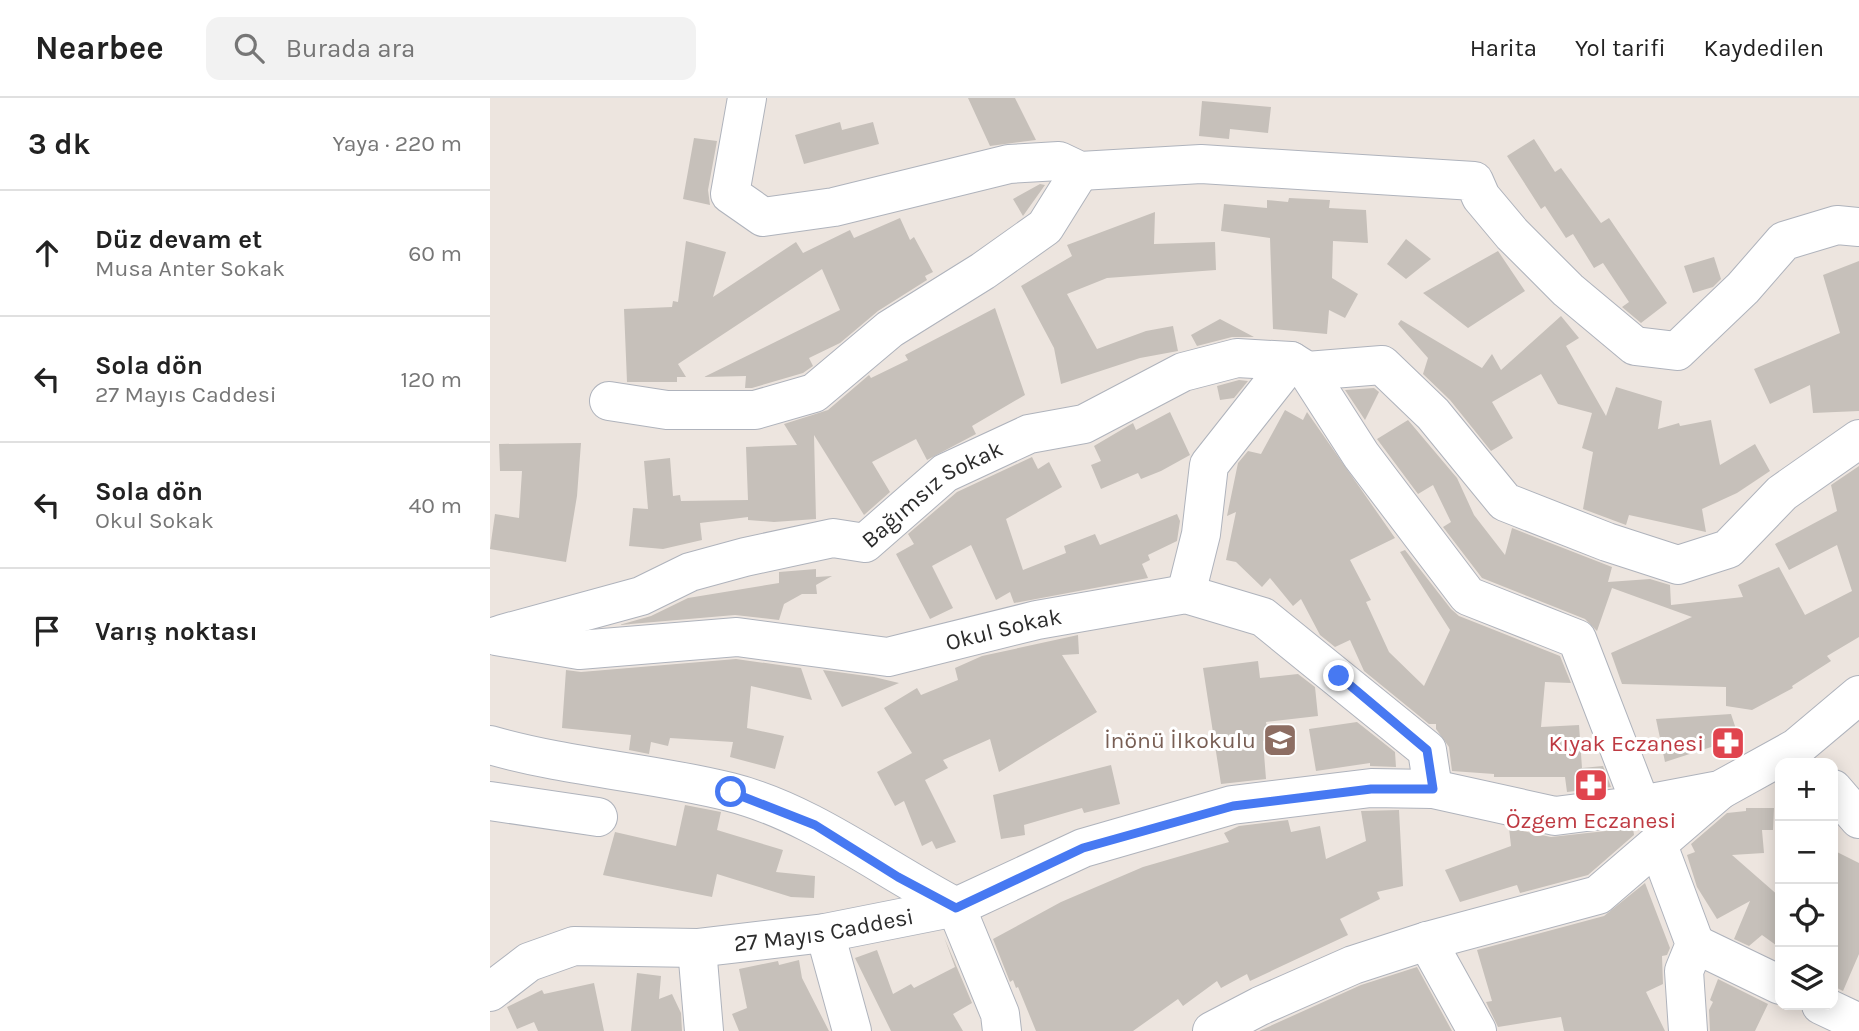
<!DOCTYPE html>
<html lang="tr">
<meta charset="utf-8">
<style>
body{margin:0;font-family:Karla,sans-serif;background:#f2f2f2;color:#222}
.controls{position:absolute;right:21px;bottom:21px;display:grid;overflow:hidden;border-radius:14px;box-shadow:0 4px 18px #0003}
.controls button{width:63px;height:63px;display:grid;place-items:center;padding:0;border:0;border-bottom:2px solid #e0e0e0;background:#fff;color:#222;font:35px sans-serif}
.stop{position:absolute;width:21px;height:21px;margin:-16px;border:5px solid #4779f2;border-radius:50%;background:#fff}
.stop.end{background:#4779f2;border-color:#fff;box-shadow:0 2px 7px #0008}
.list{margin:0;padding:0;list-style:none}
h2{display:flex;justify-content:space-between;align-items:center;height:91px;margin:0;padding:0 28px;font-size:30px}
h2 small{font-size:23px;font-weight:400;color:#767676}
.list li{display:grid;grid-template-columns:46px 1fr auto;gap:21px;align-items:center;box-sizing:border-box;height:126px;padding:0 28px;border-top:2px solid #e0e0e0}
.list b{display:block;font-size:26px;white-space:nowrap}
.list p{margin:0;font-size:23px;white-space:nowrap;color:#767676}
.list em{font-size:23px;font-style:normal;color:#767676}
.icon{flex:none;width:38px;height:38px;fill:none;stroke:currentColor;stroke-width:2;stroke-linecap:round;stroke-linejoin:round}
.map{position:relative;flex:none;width:1369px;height:933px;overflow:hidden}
header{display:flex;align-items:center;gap:42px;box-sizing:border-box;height:98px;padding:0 35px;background:#fff;border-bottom:2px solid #e0e0e0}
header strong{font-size:33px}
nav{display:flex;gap:38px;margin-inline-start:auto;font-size:24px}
.search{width:490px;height:63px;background:#f2f2f2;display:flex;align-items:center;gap:18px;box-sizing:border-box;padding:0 24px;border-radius:14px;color:#767676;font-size:26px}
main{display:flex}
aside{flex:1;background:#fff}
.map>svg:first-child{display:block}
.building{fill:#c6c0ba}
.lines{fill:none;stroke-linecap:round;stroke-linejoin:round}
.minor-casing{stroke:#afb3bc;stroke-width:40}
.minor{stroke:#fff;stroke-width:38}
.route{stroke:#4779f2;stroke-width:9}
.labels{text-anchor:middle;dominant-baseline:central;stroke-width:6;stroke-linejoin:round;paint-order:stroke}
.street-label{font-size:23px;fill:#2c2c2c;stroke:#fff}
.education-label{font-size:23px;fill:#785e54;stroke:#fff;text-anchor:end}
.health-label{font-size:23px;fill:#be3a42;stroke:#fff;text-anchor:end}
</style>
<header>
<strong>Nearbee</strong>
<div class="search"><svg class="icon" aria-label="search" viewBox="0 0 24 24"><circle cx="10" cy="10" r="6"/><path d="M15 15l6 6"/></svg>Burada ara</div>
<nav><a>Harita</a><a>Yol tarifi</a><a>Kaydedilen</a></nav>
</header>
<main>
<aside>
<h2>3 dk<small>Yaya · 220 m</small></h2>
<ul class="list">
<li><svg class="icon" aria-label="ahead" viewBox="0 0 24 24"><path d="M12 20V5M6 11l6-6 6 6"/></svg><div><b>Düz devam et</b><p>Musa Anter Sokak</p></div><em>60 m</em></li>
<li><svg class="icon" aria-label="left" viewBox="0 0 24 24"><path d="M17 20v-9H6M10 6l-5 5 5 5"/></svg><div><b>Sola dön</b><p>27 Mayıs Caddesi</p></div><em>120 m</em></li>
<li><svg class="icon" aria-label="left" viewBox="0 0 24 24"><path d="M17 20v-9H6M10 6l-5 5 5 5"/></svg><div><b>Sola dön</b><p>Okul Sokak</p></div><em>40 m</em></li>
<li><svg class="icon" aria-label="arrive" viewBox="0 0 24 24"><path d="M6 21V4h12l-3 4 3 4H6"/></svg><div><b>Varış noktası</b></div></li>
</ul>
</aside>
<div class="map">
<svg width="1369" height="933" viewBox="0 0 1369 933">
<rect width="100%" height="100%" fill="#ede5df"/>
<path class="building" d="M478,0H525L546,42L500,48Z
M712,3L781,9L778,35L740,31L739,41L709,38Z
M350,24L352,32L383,24L389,46L314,66L305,37Z
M204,40L227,43L218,92L220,107L193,101Z
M1044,41L1065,74L1071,70L1111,125L1119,120L1177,205L1151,225L1132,209L1139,204L1113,165L1104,170L1083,136L1076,140L1055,108L1051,111L1017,58Z
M550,86L555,87L533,118L523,101Z
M799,100L840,102L839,110L876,112L878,145L843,143L842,180L868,196L855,220L839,212L837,236L783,231L780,140L731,133L734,106L777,110V102L798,104Z
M665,114L664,146L725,144L726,172L617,180L577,196L607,251L656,233L683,228L688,253L650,260L571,286L564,250L531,188L582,158L577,147Z
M410,120L420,142L424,139L443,174L435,178L437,182L388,213L350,245L319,260L323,268L313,275L262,290H255L256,278L214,279L350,212L332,171L188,266L196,279H187V284H137L134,211L182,209L183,203L188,204L196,143L236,154L223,199L306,144L313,155L360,132L364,140Z
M916,141L941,161L916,181L897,166Z
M1008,153L1035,193L978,230L933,195Z
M1224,159L1231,181L1223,189L1203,195L1194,168Z
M1369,163V313L1323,315L1320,287L1280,306L1264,271L1350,235L1333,177Z
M505,210L535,297L482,328L486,336L437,362L426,341L382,364L400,394L374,417L324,337L326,421L284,424L258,422V419L210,425L212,442L173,451L139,448L143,410L158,411L154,363L180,360L183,398L190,397L191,403L258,402L256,349L307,347L294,326L338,312L379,277L381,280L418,262L415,257Z
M1071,218L1089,240L1076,248L1116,318L1126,289L1172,303L1168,331L1189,325L1190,328L1221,322L1230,367L1265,346L1280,373L1247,395L1212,411L1216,434L1139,417L1136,427L1093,411L1103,354L1092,350L1102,315L1068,306L1051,276L1002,304L1023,340L1001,353L960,302L933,276L938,260L908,226L911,222L992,270L1002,256L1011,272Z
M730,221L764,239H742L707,248L701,237Z
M749,282L758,283L744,300L730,302L727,288Z
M884,290L889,294L875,322L855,292Z
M795,312L813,322L817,314L905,440L860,462L881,502L876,504L899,554L934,588L960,532L910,454L915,452L961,511L969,518L1070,558L1081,585L1055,584L1051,629L1089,627L1092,670L1113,668L1121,689L1077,694L1075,679H1004V676L962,673L959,649L946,631V626H939L874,573L860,542L845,549L830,537L811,501L803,508L780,480L772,489L746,464L736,462L746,414L737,418L748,365L758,353L771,356Z
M680,314L700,357L671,373L651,381L648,375L611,391L601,367L611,363L604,348L643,325L646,332Z
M918,322L967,380L984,417L1015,457L1022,430L1122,469L1118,484L1160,481L1180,487L1181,507L1253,499L1248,487L1289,469L1315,517L1362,493L1347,447L1299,472L1285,446L1347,413L1341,387L1369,368V539L1337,558L1341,563L1302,588L1303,590L1262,612L1236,608V589L1132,586L1121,555L1202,519L1122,490L1107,533L1095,521L992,480L953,429L961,424L943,387L928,396L887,341Z
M91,345L87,398L76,464L0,451L5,416L29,420L32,373H10L9,346Z
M542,359L548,371L559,364L572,389L516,421L533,472L576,455L574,448L605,436L610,447L687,416L690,423L687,443L658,457L660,462L652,466L658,480L524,505L520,494L506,502L481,447L442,468L463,510L440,521L406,456L424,446L418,436L467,394Z
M326,471V479L342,478L326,487L327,496H312L294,506L289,522L245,517L129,527L161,518L198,500L289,485V474Z
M588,537L589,556L572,557L607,614L509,674L500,641L453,662L458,670L435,682L466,744L446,751L442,743L432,748L414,703L405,708L387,674L422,655L394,610L427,590L431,597L468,582L465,570L492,558Z
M246,561L311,570L322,602L261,588L257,630L294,638L285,671L240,659L243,644L180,640L178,648L161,644L159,656L139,652L141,637L72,630L76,572L91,574Z
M768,563L770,580L808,576L825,589L828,618L776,624L779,642L773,643L776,681L731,686L713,570Z
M333,572L384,579L409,585L352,609Z
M1241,616L1249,640L1175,664L1166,621Z
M867,624L905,654L906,669L880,668V665L826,673L819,631Z
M621,667L630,706L594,715L592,710L534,727L535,737L511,741L503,697Z
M195,707L231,714L227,732L293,752L286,774L325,778L324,800L301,799L227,776L222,799L113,777L125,734L186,748Z
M1256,710H1284L1283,732H1272L1274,755L1242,757L1290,799V850L1272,837L1259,848L1244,841L1260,803L1227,821L1207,789L1197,757L1205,754L1201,746L1237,715L1256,713Z
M909,712L913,788L887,794L890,801L850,821L858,837L760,883L757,876L731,890L727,883L693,908L688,901L643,933H546L528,889L526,890L523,882L520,884L503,841L571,804L653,769L739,744L734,735L749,728L798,722L801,734L830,728L836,761L876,743L871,713Z
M1019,730L1061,739L1143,730L1144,737L1098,777L1030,795L1027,787L970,804L955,772L1021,748Z
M1343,752L1369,765V856L1353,893L1343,888Z
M1155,785L1180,850L1177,857L1172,858L1173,886L1156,894L1175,933H1074L1071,919L1008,929L996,904L1002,903L987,852L1114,818Z
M454,839L482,905L463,916L473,933H401L365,860L387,852L403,896L421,886L424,890L465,869Z
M309,862L312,880L339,933H249L242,916L257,910L249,871L288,863L289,867Z
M927,869L962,933H769L871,887Z
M147,875L171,878L169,901L182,896L191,915L192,933H141Z
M1228,881L1278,906L1265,933H1220L1219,912L1223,904L1220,902Z
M104,885L114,933H48L44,924L27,931L17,909L52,892L54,896Z"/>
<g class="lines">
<g class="minor-casing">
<g id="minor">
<path d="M257,0L240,96L273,119L344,109L519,66L569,63L590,73L711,66L984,83L991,99L1022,136L1078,192L1145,248L1187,253L1253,190L1294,143L1347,127L1369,129"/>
<path d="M817,273L871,357L978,498L1087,541L1151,707"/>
<path d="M119,303L177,312H265L324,295L400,231L493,173L555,129L590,73"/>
<path d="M696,496L711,436L719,367L801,263L817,273L892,267L943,316L1015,404L1117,444L1188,467L1238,451L1292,395L1369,341"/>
<path id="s1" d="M12,536L151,498L200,474L255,459L343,440L375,445L455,375L539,336L594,326L693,274L747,260L801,263"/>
<path id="s2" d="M6,538L89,552L247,539L398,559L547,522L696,496L773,519L937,652L943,691"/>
<path d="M0,647C80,670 161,674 240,694C320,714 393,771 466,809L510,916L512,933"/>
<path d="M1343,691L1369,721"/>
<path d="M0,703L108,719"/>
<path d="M1168,747L1205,846L1194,873L1198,933"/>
<path d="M335,835L362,933"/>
<path d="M937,843L987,933"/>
<path d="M1205,846L1290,887"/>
<path d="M207,850L214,933"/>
<path id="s3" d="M0,894L39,864L84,848L207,850L335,835L466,809L593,750L742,707L881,690L943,691L1065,718L1151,707L1230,692L1306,650L1369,597"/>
<path d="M1331,907L1369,925"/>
<path d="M722,933L770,908L863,867L937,843L1108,797L1230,692"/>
</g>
</g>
<use href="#minor" class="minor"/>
</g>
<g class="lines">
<path class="route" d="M241,694L325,727L408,779L466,810L593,750L743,708L881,691H943L937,652L849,578"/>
</g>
<defs>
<g id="school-square" transform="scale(1.75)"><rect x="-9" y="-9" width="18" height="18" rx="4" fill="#8d6e63" stroke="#fff"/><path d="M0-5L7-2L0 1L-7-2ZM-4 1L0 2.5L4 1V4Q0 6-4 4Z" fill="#fff"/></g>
<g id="pharmacy-square" transform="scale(1.75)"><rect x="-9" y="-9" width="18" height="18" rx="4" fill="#e0444e" stroke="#fff"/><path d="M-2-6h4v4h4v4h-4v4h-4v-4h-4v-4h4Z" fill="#fff"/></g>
</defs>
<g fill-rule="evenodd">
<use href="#school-square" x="790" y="642"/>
<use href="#pharmacy-square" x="1238" y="645"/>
<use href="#pharmacy-square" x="1101" y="687"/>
</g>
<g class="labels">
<g class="street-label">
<text stroke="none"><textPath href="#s1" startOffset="462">Bağımsız Sokak</textPath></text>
<text stroke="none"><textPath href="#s2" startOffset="514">Okul Sokak</textPath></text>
<text stroke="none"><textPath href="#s3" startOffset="348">27 Mayıs Caddesi</textPath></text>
</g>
<g class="education-label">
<text x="766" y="642">İnönü İlkokulu</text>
</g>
<g class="health-label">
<text x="1214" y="645">Kıyak Eczanesi</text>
<text x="1101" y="722" text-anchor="middle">Özgem Eczanesi</text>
</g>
</g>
</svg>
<div class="controls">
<button>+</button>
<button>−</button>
<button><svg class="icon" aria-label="locate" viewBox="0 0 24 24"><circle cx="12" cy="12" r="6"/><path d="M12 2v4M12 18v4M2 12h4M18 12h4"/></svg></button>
<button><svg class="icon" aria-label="layers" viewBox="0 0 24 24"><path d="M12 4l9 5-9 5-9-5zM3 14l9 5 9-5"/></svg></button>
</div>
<div class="stop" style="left:241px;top:694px"></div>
<div class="stop end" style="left:849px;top:578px"></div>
</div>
</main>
